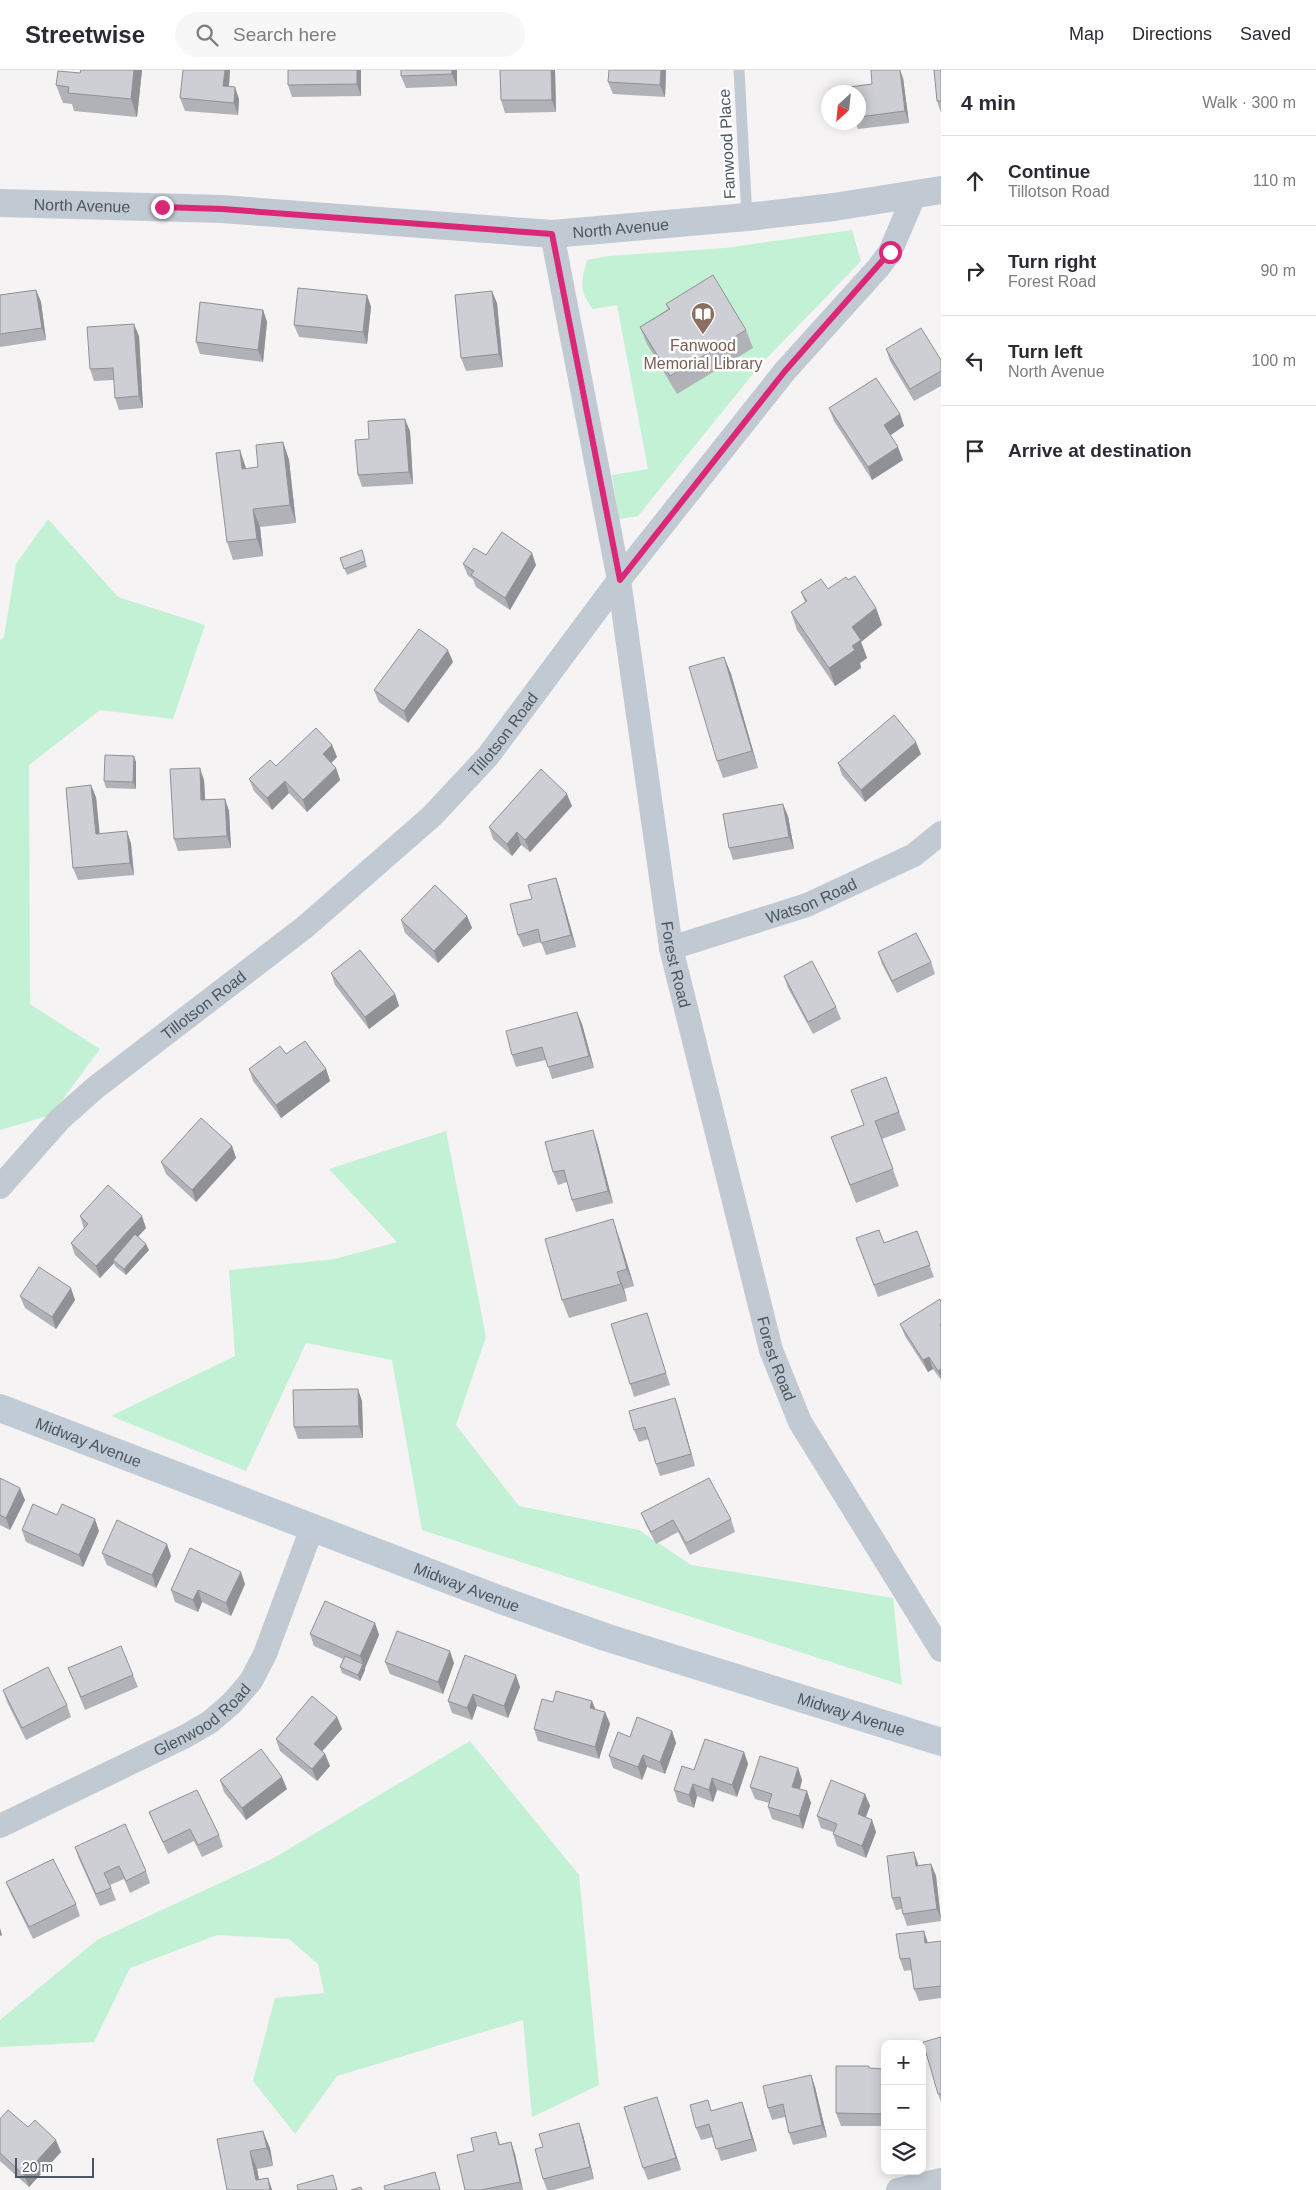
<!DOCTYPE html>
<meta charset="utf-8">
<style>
body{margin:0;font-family:Helvetica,sans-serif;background:#f7f7f7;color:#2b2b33}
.controls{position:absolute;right:15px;bottom:15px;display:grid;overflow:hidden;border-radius:10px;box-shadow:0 2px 12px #0003}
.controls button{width:45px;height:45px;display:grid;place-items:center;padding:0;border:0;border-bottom:1px solid #e1e1e2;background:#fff;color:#2b2b33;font:25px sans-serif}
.compass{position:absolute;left:821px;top:15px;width:45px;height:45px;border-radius:50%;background:#fff;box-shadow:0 2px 12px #0003;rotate:207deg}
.scale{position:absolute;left:15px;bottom:12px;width:79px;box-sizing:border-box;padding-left:5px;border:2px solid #4a5661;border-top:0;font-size:14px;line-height:18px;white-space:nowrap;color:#4a5661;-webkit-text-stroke:4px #fff;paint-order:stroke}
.stop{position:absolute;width:15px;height:15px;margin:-11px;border:4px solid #db2777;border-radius:50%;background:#fff}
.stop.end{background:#db2777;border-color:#fff;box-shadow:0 1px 5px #0008}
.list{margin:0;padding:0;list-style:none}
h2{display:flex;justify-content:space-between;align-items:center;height:65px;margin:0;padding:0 20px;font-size:21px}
h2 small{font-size:16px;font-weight:400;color:#7c7c81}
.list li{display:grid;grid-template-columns:32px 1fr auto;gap:15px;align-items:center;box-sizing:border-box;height:90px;padding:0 20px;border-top:1px solid #e1e1e2}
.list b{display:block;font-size:19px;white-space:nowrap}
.list p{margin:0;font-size:16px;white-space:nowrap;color:#7c7c81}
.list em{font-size:16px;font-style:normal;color:#7c7c81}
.icon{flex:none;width:28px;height:28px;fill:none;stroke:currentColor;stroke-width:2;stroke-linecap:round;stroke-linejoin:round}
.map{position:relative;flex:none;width:941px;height:2120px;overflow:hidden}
header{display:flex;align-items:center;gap:30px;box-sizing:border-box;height:70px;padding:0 25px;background:#fff;border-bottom:1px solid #e1e1e2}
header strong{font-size:24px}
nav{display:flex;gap:28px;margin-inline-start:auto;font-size:18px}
.search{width:350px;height:45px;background:#f7f7f7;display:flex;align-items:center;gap:12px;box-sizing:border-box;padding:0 18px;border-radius:28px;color:#7c7c81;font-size:19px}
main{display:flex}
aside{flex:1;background:#fff}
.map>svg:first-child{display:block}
.green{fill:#c3f1d5}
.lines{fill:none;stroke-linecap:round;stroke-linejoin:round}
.service{stroke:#c1cad2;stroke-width:11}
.minor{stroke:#c1cad2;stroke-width:24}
.tertiary{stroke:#c1cad2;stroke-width:28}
.secondary{stroke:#c1cbd6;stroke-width:28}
.wall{fill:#b0b2b7}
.shaded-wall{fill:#909195}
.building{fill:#cdcfd5;stroke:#909195}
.route{stroke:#db2777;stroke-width:6}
.labels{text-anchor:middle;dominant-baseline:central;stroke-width:5;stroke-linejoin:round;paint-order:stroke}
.street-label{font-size:16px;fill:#4a5661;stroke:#fff}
.education-label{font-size:16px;fill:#785e54;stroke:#fff}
</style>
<header>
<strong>Streetwise</strong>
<div class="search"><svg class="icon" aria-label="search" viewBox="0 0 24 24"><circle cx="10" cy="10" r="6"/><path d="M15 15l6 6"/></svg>Search here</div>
<nav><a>Map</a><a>Directions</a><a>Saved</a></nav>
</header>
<main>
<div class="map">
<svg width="941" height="2120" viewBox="0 0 941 2120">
<rect width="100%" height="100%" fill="#f5f3f3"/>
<path class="green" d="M852,160L861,191L761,294L638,446L619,449L612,405L648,399L617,235L593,239C579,222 581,211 587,190L608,186L725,178Z
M48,449L118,527L205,555L173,649L100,640L29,695L30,934L100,979L51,1045L0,1060V570L4,567L16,494Z
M446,1061L486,1267L456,1355L519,1436L639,1460L691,1495L893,1528L902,1615L422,1460L392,1290L306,1273L246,1401L111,1346L235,1286L229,1200L335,1189L397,1172L329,1099Z
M470,1671L579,1805L599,2015L532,2047L523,1950L337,2006L295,2064L253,2011L275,1928L324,1923L318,1894L289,1869L217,1865L130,1898L94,1972L0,1977V1950L97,1870L272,1789Z"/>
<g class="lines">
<path class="service" d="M739,0L747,147"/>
<g class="minor">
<path id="s1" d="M552,164L619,510L671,878L771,1280L800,1352L941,1580"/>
<path id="s2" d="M671,878L807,835L914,785L941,763"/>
<path id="s3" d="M0,1117L60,1049L95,1018L305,857L432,746L488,686L619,510L785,301L878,198L890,182L914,126"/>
<path id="s4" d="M0,1756L186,1666L210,1652L232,1633L251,1611L265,1584L312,1458"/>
<path d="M898,2120L941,2110"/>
</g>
<path class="tertiary" id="s5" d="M0,133L222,139L552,164L747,147L834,137L941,120"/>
<path class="secondary" id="s6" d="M0,1338L501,1530L605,1567L941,1672"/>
</g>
<path class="wall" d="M142,0L137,47L74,41L72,34L63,33L56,15L80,3Z
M230,0L229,16L239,29L238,45L185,41L180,28Z
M288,0H361V26L292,27L288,15Z
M457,0V16L406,18L401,6Z
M555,0L556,42L505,43L501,30Z
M666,0L665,27L613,24L608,12Z
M941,0V43L937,31Z
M903,8L909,53L858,59L855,52H858V22L872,14Z
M36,220L41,232L46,270L0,277V225Z
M367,225L371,237L367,274L299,267L294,255Z
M497,233L503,297L466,301L461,288Z
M666,234L746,260L753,278L677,324L647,274L640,257L668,239Z
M263,240L267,252L263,292L200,284L196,272Z
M139,266L143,338L119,340L115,328L114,310L94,311L90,299Z
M886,279L941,290V316L914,331L890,291Z
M829,338L900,344L904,356L890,365L903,390L872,410L834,351Z
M410,361L413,414L362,417L358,405Z
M283,372L289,390L296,453L260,457L263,486L233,490L227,472L246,399L258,397Z
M362,480L367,497L347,505L340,488Z
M486,485L536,495L510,540L476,517L473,509L468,506L463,494Z
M848,510L876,538L882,555L861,572L867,588L860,593L861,598L835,616L797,560L791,542L805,532L801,522L828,519Z
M724,587L731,604L758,698L723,708L717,691Z
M453,592L408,653L379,632L374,620Z
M332,675L337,687L331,693L336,698L340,710L307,742L289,723L272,740L254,721L249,709L276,696Z
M921,684L865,732L842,705L838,693Z
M136,692V719L106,718L104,711Z
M204,710L205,730L225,729L229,741L231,778L178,781L174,769Z
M96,727L99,764L127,761L131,774L134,805L78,810L73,798Z
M572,736L530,782L521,775L512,786L493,769L489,757Z
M788,746L794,779L733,790L729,778Z
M556,808L560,820L576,877L546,885L541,872L523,877L518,865L532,829Z
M467,846L472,858L438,893L405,863L401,850Z
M878,882L931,892L935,904L897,923L882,894Z
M331,903L395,924L399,936L369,959L335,915Z
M784,906L836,937L841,949L813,964L788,918Z
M582,954L594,998L552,1009L546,990L516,997L512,985Z
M286,984L326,999L330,1011L281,1048L253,1011L249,999Z
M886,1007L906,1060L882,1069L899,1116L856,1133L831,1067L863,1055Z
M597,1072L613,1133L576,1142L572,1130L567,1112L558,1115L553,1102Z
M232,1076L236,1088L196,1132L166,1104L161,1092Z
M80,1146L146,1158L138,1166L149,1180L126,1205L115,1196L114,1193L100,1208L75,1185L71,1173L84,1159Z
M917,1161L934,1207L878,1227L856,1168L884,1173Z
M619,1167L634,1216L624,1219L627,1231L569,1248L562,1230Z
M20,1226L75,1230L56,1259L25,1238Z
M941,1232V1310L933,1299L928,1302L905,1266L900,1254Z
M647,1243L670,1315L634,1327L630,1314Z
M362,1331L363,1368L298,1369L294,1357Z
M679,1340L695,1396L660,1406L656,1394L649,1369L639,1372L634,1360Z
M0,1408L25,1430L10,1460L0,1455Z
M641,1443L731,1449L735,1462L690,1485L678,1462L656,1474L646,1455Z
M57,1445L99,1461L83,1497L26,1472L22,1460Z
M102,1483L171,1486L156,1518L107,1495Z
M245,1514L231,1546L202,1532L198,1542L175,1532L171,1520Z
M375,1553L379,1565L365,1598V1600L360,1611L342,1603L340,1597L343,1589L314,1576L310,1564Z
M465,1585L520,1617L508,1648L477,1636L472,1650L452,1643L448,1631Z
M385,1592L454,1593L443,1624L390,1604Z
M68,1598L133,1605L138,1617L85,1640Z
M3,1620L67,1635L71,1647L26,1670L7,1632Z
M553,1632L595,1639L605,1642L610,1654L599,1689L538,1671L534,1659Z
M337,1647L342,1659L322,1681L325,1684L330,1696L317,1711L280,1681L276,1669Z
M672,1661L676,1673L665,1704L647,1697L642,1710L613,1698L609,1686L630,1667Z
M744,1682L748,1694L737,1727L717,1720L713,1732L697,1726L694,1738L678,1732L674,1720L694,1700Z
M798,1698L802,1710L800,1719L811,1733L803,1759L772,1749L768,1737L769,1733L755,1729L750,1717Z
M220,1710L287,1719L246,1750L224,1722Z
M865,1724L870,1736L866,1747L872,1750L876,1762L866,1788L837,1776L833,1764V1762L821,1758L817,1746Z
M149,1742L219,1765L223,1777L202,1787L194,1771L168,1784L154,1754Z
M75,1777L146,1801L150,1813L130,1823L124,1809L110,1815L116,1830L100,1836L79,1789Z
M931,1794L936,1806L941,1851L907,1856L903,1844L902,1839L896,1840L892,1828L918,1795Z
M6,1812L76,1834L80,1846L33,1869L11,1824Z
M941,1871V1928L919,1931L914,1919L912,1900L904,1901L900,1889L928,1873Z
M941,1967V2032L938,2024Z
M885,1999V2056H841L836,2043Z
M811,2005L815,2017L827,2067L793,2075L789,2063L785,2047L772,2050L768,2038Z
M742,2032L757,2081L721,2091L713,2067L701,2070L696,2058L712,2041Z
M661,2039L681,2100L648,2110L643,2098Z
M0,2049L28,2057L61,2082L29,2117L0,2091Z
M579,2053L583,2065L594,2109L553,2120H547L543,2109V2077Z
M496,2062L500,2074L511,2072L515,2084L523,2120H465L474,2081Z
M217,2069L270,2078L273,2096L257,2099L259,2110L268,2108L272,2120H227Z"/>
<path class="shaded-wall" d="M134,0H142L137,47L131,29Z
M225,0H230L228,28L223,16Z
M357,0H361V26L357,14Z
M452,0H457V16L452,4Z
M551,0H555L556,42L552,30Z
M661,0H666L665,27L660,15Z
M900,0L903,8L909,53L905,41Z
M235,17L239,29L238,45L234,33Z
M36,220L41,232L46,270L42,258Z
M492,221L497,233L503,297L499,284Z
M367,225L371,237L367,274L363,262Z
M263,240L267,252L263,292L258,280Z
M134,254L139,266L143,338L139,326Z
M900,344L904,356L888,367L884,355Z
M405,349L410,361L413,414L409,402Z
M283,372L289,390L296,453L290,435Z
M898,377L903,390L872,410L868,397Z
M240,380L246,398L248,417L242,399Z
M253,439L260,457L263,486L257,469Z
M532,483L536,495L510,540L505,528Z
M876,538L882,555L861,572L867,588L860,593L861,598L835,616L829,598L852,576V557Z
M448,580L453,592L408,653L404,641Z
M724,587L731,604L758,698L752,681Z
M916,672L921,684L865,732L861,720Z
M332,675L337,687L327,697L323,684Z
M134,686L136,692V719L133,712Z
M200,698L204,710L206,742L201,730Z
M336,698L340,710L307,742L303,730Z
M285,711L289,723L272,740L267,728Z
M91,715L96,727L101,776L96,764Z
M567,724L572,736L530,782L525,770Z
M225,729L229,741L231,778L227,766Z
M783,734L788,746L794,779L789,767Z
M127,761L131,774L134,805L130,793Z
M517,762L521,775L512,786L507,774Z
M556,808L560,820L576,877L571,865Z
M467,846L472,858L438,893L434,881Z
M395,924L399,936L369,959L365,947Z
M577,942L582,954L594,998L589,986Z
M326,999L330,1011L281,1048L276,1035Z
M593,1060L597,1072L613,1133L608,1121Z
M232,1076L236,1088L196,1132L192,1120Z
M142,1146L146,1158L115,1192L113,1190L114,1193L100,1208L96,1196Z
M613,1149L619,1167L634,1216L627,1199Z
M146,1174L149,1180L126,1205L124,1199Z
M617,1202L624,1219L627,1231L621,1214Z
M71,1218L75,1230L56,1259L52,1247Z
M929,1287L933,1299L928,1302L923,1290Z
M941,1299V1308L938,1301Z
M358,1319L362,1331L363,1368L359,1356Z
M675,1328L679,1340L695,1396L691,1384Z
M20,1418L25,1430L10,1460L6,1448Z
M95,1449L99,1461L83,1497L79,1485Z
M167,1474L171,1486L156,1518L152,1505Z
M241,1502L245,1514L231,1546L226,1533Z
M198,1520L202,1532L198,1542L193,1530Z
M375,1553L379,1565L365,1598V1600L360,1611L358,1605L363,1594L360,1586Z
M450,1581L454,1593L443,1624L438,1612Z
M516,1605L520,1617L508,1648L504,1636Z
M473,1624L477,1636L472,1650L467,1638Z
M592,1631L597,1643L590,1638Z
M605,1642L610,1654L599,1689L595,1677Z
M337,1647L342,1659L318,1686L314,1674Z
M672,1661L676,1673L665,1704L660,1692Z
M744,1682L748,1694L737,1727L732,1715Z
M325,1684L330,1696L317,1711L312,1699Z
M643,1685L647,1697L642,1710L638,1697Z
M798,1698L802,1710L797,1729L792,1717Z
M282,1707L287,1719L246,1750L242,1738Z
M712,1708L717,1720L713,1732L709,1720Z
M693,1714L697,1726L694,1738L689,1725Z
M807,1721L811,1733L803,1759L799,1746Z
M865,1724L870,1736L862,1756L858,1744Z
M872,1750L876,1762L866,1788L862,1776Z
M914,1782L918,1794L920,1808L916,1796Z
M931,1794L936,1806L941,1849L937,1839Z
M0,1858L2,1865L0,1866Z
M924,1861L928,1873H925Z
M811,2005L815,2017L827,2067L822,2055Z
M657,2027L661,2039L681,2100L676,2088Z
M742,2032L746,2044L757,2081L752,2069Z
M579,2053L583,2065L594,2109L590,2097Z
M263,2061L270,2078L273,2096L267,2078Z
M56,2070L61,2082L29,2117L24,2105Z
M511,2072L515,2084L523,2120L520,2112Z
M250,2081L257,2099L261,2120L256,2110Z
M268,2108L272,2120H270Z"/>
<path class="building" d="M81,0H134L131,29L68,23L69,17L56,15L58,1L80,3Z
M183,0H225L223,16L235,17L234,33L180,28Z
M288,0H357V14L288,15Z
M401,0H452V4L401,6Z
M500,0H551L552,30H501Z
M609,0H661L660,15L608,12Z
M871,0H900L905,41L858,47V22H850L849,17L872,14Z
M934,0H941V31H937Z
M713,205L746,260L670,306L640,257L670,239L666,234Z
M298,218L367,225L363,262L294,255Z
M36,220L42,258L0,264V225Z
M492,221L499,284L461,288L455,225Z
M200,232L263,240L258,280L196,272Z
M134,254L139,326L115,328L113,298L90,299L87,257Z
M921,258L941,290V301L910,319L886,279Z
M876,308L900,344L884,355L898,377L868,397L829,338Z
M405,349L409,402L358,405L355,370L369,369L368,351Z
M283,372L290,435L253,439L257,469L227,472L216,383L240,380L242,399L258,397L256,375Z
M502,462L532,483L505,528L471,505L474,501L463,494L474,478L486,485Z
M362,480L365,491L344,499L340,488Z
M855,506L876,538L852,557L861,570L852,576L855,580L829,598L791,542L807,531L801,522L821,509L828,519L846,507L848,510Z
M419,559L448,580L404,641L374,620Z
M724,587L752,681L717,691L689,597Z
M894,645L916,672L861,720L838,693Z
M316,658L332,675L323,684L336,698L303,730L285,711L267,728L249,709L270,690L276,696Z
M105,685L134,686L133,712L104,711Z
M200,698L201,730L225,729L227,766L174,769L170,699Z
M541,699L567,724L525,770L517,762L507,774L489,757Z
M91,715L96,764L127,761L130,793L73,798L66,718Z
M783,734L789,767L729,778L723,744Z
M556,808L571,865L541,873L538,859L518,865L510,834L532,829L528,815Z
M435,815L467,846L434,881L401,850Z
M916,863L931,892L892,911L878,882Z
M360,880L395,924L365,947L331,903Z
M812,891L836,937L808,952L784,906Z
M577,942L589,986L548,997L542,977L512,985L506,961Z
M305,971L326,999L276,1035L249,999L280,976L286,984Z
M886,1007L899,1042L875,1051L893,1099L850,1115L831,1067L864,1055L851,1020Z
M201,1048L232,1076L192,1120L161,1092Z
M593,1060L608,1121L572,1130L564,1100L553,1102L545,1072Z
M108,1115L142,1146L96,1196L71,1173L88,1154L80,1146Z
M613,1149L627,1199L617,1202L621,1214L562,1230L545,1169Z
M879,1160L884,1173L917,1161L930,1195L874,1215L856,1168Z
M135,1164L146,1174L124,1199L113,1190Z
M39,1197L71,1218L52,1247L20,1226Z
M940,1229L941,1232V1254L940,1255L941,1257V1299L938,1301L929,1287L923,1290L900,1254Z
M647,1243L666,1303L630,1314L611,1254Z
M358,1319L359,1356L294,1357L293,1320Z
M675,1328L691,1384L656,1394L645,1357L634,1360L629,1341Z
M0,1408L20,1418L6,1448L0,1445Z
M709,1408L731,1449L686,1473L673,1450L651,1462L641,1443Z
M33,1434L57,1445L62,1434L95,1449L79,1485L22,1460Z
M117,1450L167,1474L152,1505L102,1483Z
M190,1478L241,1502L226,1533L198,1520L193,1530L171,1520Z
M325,1531L375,1553L360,1586L310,1564Z
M397,1561L450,1581L438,1612L385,1592Z
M121,1576L133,1605L81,1627L68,1598Z
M465,1585L516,1605L504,1636L473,1624L467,1638L448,1631Z
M345,1586L363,1594L358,1605L340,1597Z
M48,1597L67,1635L22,1658L3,1620Z
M556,1621L592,1631L590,1638L605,1642L595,1677L534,1659L542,1629L553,1632Z
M312,1626L337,1647L314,1674L325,1684L312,1699L276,1669Z
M637,1647L672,1661L660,1692L643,1685L638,1697L609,1686L618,1662L630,1667Z
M705,1669L744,1682L732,1715L712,1708L709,1720L693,1714L689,1725L674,1720L682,1696L694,1700Z
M261,1679L282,1707L242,1738L220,1710Z
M760,1686L798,1698L792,1717L807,1721L799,1746L768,1737L772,1724L750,1717Z
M831,1710L865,1724L858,1744L872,1750L862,1776L833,1764L837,1754L817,1746Z
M197,1720L219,1765L198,1775L190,1759L163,1772L149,1742Z
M125,1754L146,1801L126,1811L119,1796L104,1803L111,1818L96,1824L75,1777Z
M914,1782L916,1796L931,1794L937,1839L903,1844L900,1827L892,1828L887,1786Z
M53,1789L76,1834L29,1857L6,1812Z
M924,1861L925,1873L941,1871V1916L914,1919L910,1888L900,1889L896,1864Z
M941,1967V2024H938L923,1972Z
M836,1996H869V1998L885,1999V2044L836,2043Z
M811,2005L822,2055L789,2063L783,2034L768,2038L763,2016Z
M657,2027L676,2088L643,2098L624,2037Z
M708,2030L711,2041L742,2032L752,2069L716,2079L709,2054L696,2058L690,2035Z
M8,2040L28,2057L35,2050L56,2070L24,2105L0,2083V2049Z
M579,2053L590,2097L543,2109L535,2079L543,2077L539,2064Z
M263,2061L267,2078L250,2081L256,2110L268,2108L270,2120H227L217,2069Z
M496,2062L499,2075L511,2072L520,2112L481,2120H465L457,2085L474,2081L471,2068Z
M435,2102L440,2120H385L384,2116Z
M333,2105L337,2120H298L297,2115Z
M361,2117L362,2120H351Z"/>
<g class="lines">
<path class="route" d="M162,137L222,139L552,164L620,510L785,301L890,182"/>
</g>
<defs>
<g id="library-pin" transform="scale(1.25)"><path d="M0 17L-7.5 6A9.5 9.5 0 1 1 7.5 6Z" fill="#8d6e63" stroke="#fff"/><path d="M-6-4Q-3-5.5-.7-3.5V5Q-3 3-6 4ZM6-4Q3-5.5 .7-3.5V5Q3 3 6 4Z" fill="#fff"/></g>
</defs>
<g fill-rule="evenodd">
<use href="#library-pin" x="703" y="244"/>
</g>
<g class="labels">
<g class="street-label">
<text transform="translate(727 74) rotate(-93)">Fanwood Place</text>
<text stroke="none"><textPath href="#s5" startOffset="82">North Avenue</textPath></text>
<text stroke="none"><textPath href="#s5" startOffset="622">North Avenue</textPath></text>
<text stroke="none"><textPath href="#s3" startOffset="679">Tillotson Road</textPath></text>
<text stroke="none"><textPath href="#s2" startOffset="148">Watson Road</textPath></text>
<text stroke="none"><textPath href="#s1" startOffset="741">Forest Road</textPath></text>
<text stroke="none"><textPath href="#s3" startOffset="274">Tillotson Road</textPath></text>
<text stroke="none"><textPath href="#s1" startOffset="1148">Forest Road</textPath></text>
<text stroke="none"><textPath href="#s6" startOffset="95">Midway Avenue</textPath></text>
<text stroke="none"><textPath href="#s6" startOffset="500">Midway Avenue</textPath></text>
<text stroke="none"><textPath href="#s6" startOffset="905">Midway Avenue</textPath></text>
<text stroke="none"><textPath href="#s4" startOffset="229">Glenwood Road</textPath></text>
</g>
<g class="education-label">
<text x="703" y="275">Fanwood<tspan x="703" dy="18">Memorial Library</tspan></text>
</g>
</g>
</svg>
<div class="controls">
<button>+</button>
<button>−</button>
<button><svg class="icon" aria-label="layers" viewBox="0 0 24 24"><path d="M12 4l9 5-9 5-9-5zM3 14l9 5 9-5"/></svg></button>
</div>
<svg class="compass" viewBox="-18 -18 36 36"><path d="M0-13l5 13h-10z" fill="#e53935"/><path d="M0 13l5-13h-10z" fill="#7c7c81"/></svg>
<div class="scale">20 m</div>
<div class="stop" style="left:890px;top:182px"></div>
<div class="stop end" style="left:162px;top:137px"></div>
</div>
<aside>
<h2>4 min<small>Walk · 300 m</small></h2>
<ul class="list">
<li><svg class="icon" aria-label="ahead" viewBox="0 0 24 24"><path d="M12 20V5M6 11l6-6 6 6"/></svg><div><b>Continue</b><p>Tillotson Road</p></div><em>110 m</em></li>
<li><svg class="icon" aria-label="right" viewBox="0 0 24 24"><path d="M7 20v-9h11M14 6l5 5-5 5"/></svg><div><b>Turn right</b><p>Forest Road</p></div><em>90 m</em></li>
<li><svg class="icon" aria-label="left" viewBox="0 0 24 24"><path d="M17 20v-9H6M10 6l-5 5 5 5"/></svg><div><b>Turn left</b><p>North Avenue</p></div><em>100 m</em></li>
<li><svg class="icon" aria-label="arrive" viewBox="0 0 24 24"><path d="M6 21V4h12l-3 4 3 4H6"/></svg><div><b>Arrive at destination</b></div></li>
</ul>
</aside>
</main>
